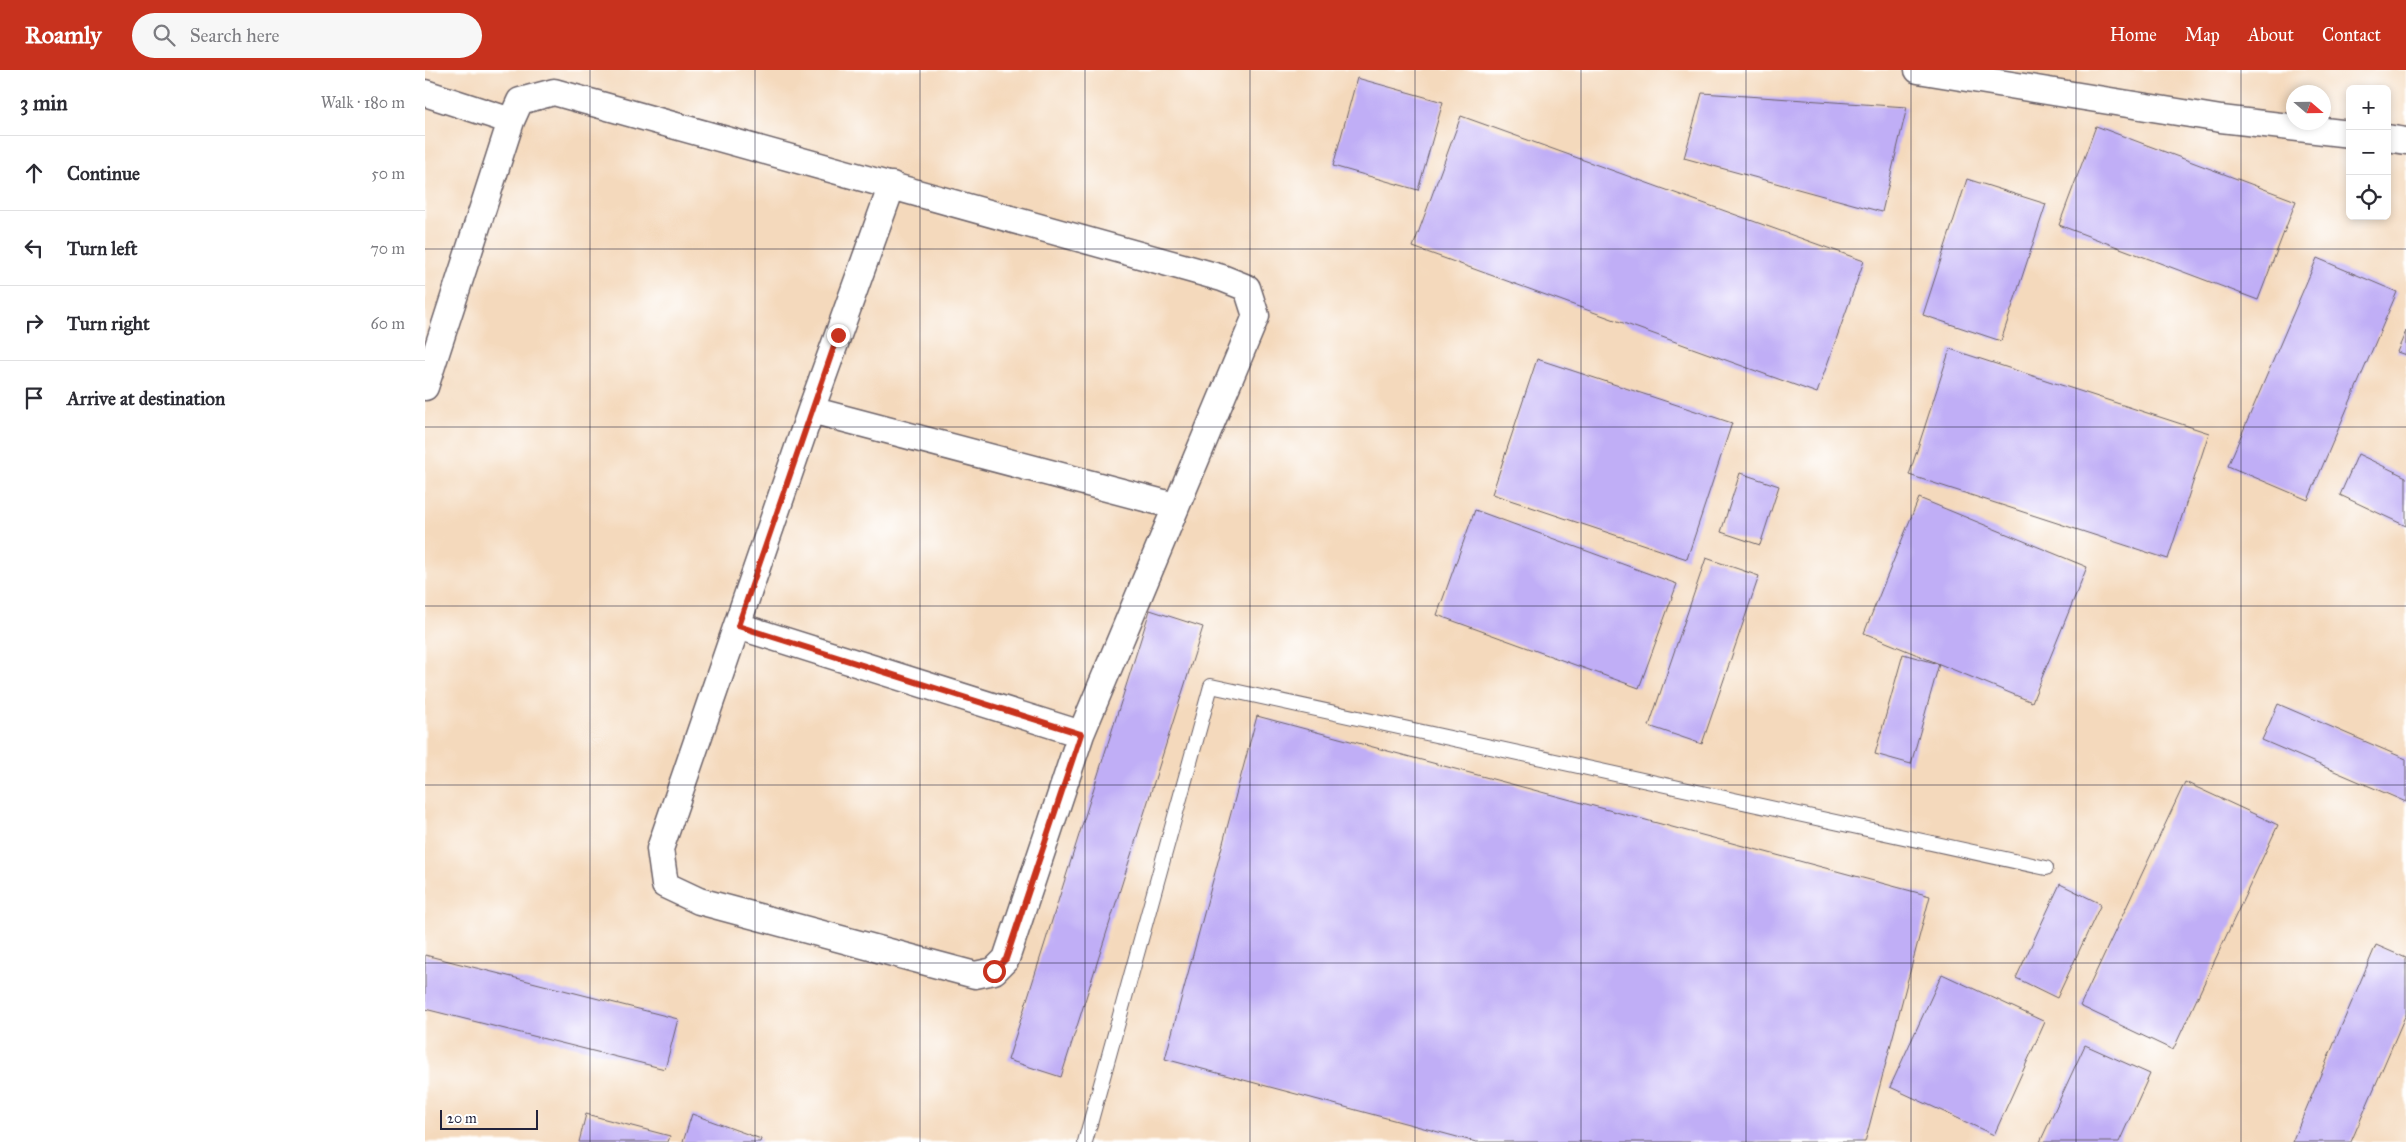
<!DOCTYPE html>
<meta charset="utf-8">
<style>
body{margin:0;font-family:"IM FELL Great Primer",serif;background:#f7f7f7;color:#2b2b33}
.controls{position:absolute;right:15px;top:15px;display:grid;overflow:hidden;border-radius:8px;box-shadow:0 2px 8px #0003}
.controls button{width:45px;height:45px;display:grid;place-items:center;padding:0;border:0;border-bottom:1px solid #e1e1e2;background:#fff;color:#2b2b33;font:25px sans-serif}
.compass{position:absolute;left:1861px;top:15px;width:45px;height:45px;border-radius:50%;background:#fff;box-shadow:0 2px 8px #0003;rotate:110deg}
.scale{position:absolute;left:15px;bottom:12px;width:98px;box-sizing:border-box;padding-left:5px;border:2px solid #22223b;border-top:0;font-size:14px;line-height:18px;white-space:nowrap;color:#22223b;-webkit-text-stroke:4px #fff;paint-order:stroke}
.stop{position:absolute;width:15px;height:15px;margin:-11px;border:4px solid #c8321e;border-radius:50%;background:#fff}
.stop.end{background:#c8321e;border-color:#fff;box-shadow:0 1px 5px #0008}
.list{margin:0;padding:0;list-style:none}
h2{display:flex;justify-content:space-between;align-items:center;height:65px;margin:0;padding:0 20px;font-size:21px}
h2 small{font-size:16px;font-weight:400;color:#7c7c81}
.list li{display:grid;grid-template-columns:32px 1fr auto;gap:15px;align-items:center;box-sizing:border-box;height:75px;padding:0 20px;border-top:1px solid #e1e1e2}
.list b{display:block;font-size:19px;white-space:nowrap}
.list em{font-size:16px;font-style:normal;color:#7c7c81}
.icon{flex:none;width:28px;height:28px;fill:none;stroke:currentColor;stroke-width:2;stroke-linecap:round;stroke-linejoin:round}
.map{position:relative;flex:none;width:1981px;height:1072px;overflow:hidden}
header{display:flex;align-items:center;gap:30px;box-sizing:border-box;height:70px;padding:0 25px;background:#c8321e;color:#fff}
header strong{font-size:24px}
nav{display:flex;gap:28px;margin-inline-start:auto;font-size:18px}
.search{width:350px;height:45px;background:#f7f7f7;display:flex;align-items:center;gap:12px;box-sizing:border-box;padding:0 18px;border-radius:28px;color:#7c7c81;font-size:19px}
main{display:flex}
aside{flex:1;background:#fff}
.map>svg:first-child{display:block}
.building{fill:#c0aef6}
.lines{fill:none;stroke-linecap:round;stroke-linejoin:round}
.service-casing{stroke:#6c6268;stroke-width:16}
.minor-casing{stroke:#6c6268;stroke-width:29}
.service{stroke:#fff;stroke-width:14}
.minor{stroke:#fff;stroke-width:26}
.route{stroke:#c8321e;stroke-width:6}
.grid{fill:none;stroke:#22223b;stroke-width:1;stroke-opacity:0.55}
</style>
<header>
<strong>Roamly</strong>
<div class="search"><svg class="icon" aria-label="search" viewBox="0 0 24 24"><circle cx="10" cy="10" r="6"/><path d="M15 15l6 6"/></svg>Search here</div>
<nav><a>Home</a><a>Map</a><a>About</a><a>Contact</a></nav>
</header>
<main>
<aside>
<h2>3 min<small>Walk · 180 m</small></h2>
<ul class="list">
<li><svg class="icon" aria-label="ahead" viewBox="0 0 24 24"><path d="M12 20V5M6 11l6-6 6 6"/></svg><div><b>Continue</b></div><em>50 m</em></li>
<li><svg class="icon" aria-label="left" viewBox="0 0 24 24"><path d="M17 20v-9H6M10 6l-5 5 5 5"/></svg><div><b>Turn left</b></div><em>70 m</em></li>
<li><svg class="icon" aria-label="right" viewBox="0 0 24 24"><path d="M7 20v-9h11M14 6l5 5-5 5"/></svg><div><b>Turn right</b></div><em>60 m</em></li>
<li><svg class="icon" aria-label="arrive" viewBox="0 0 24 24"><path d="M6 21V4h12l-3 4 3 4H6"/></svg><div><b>Arrive at destination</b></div></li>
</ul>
</aside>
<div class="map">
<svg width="1981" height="1072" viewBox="0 0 1981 1072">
<rect width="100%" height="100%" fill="#fff"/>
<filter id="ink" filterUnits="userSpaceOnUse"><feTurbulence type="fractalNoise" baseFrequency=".02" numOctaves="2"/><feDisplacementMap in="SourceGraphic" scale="10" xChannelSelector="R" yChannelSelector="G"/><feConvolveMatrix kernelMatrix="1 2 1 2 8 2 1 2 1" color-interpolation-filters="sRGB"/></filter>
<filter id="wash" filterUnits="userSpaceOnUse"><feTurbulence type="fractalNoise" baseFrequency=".0096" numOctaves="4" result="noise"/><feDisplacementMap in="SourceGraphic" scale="20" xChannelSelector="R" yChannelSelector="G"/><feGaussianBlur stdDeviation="1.12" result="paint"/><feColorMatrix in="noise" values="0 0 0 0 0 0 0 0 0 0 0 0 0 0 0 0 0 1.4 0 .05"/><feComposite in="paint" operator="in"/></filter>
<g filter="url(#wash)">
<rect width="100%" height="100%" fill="#f4d9bc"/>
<g id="blocks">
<path class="building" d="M932,8L1018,32L993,120L908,96Z
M1277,23L1482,37L1457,142L1259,88Z
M1036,46L1439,191L1392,323L988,177Z
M1671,56L1871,131L1833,230L1634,155Z
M1542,109L1621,134L1576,271L1498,245Z
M1892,188L1972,222L1883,430L1803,396Z
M1981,261V285L1972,282Z
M1525,279L1784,363L1743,489L1484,405Z
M1112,289L1307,353L1262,489L1067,424Z
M1933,384L1981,407V456L1915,425Z
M1315,403L1354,416L1335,475L1296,462Z
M1494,428L1662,497L1607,632L1439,563Z
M1050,440L1252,514L1214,618L1012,545Z
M1281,488L1334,506L1277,674L1224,656Z
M725,540L778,557L636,1007L583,990Z
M1478,584L1514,594L1486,694L1450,684Z
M1853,634L1981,689V732L1837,670Z
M832,646L1505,826L1440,1072H1051L740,989Z
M1760,712L1853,755L1748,980L1655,936Z
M1635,814L1676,834L1632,928L1591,908Z
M1951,875L1981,888V944L1926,1072H1867Z
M0,885L253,949L240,999L0,939Z
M1517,904L1620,952L1569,1065L1465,1017Z
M1660,975L1725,1004L1694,1072H1615Z
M161,1044L245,1066L243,1072H154Z
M267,1044L336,1069L335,1072H258Z"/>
</g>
</g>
<g filter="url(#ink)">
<use href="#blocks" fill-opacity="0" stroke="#6c6268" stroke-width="1"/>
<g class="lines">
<g class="service-casing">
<path id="service" d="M660,1072L786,616L1621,798"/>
</g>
<g class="minor-casing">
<path id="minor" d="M1493,0L1796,49L1925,64
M0,23L86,51L95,31L129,22L797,208L822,218L831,246L656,664L581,889L569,901L550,905L274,831L240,815L235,779L386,340L467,115
M1962,68L1981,71
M0,317L86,51
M386,340L750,436
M313,556L656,664"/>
</g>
<use href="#service" class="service"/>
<use href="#minor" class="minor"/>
</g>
</g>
<g class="lines" filter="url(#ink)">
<path class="route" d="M413,265L313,556L656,664L581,889L569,901"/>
</g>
<path class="grid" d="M165,0V1072M330,0V1072M495,0V1072M660,0V1072M825,0V1072M990,0V1072M1156,0V1072M1321,0V1072M1486,0V1072M1651,0V1072M1816,0V1072M0,179H1981M0,357H1981M0,536H1981M0,715H1981M0,893H1981"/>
</svg>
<div class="controls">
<button>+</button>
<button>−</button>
<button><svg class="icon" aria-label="locate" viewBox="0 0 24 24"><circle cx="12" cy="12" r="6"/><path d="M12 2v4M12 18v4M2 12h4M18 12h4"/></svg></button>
</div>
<svg class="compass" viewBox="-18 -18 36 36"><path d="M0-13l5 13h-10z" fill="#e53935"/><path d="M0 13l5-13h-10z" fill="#7c7c81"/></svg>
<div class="scale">20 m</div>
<div class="stop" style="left:569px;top:901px"></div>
<div class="stop end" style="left:413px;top:265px"></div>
</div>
</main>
